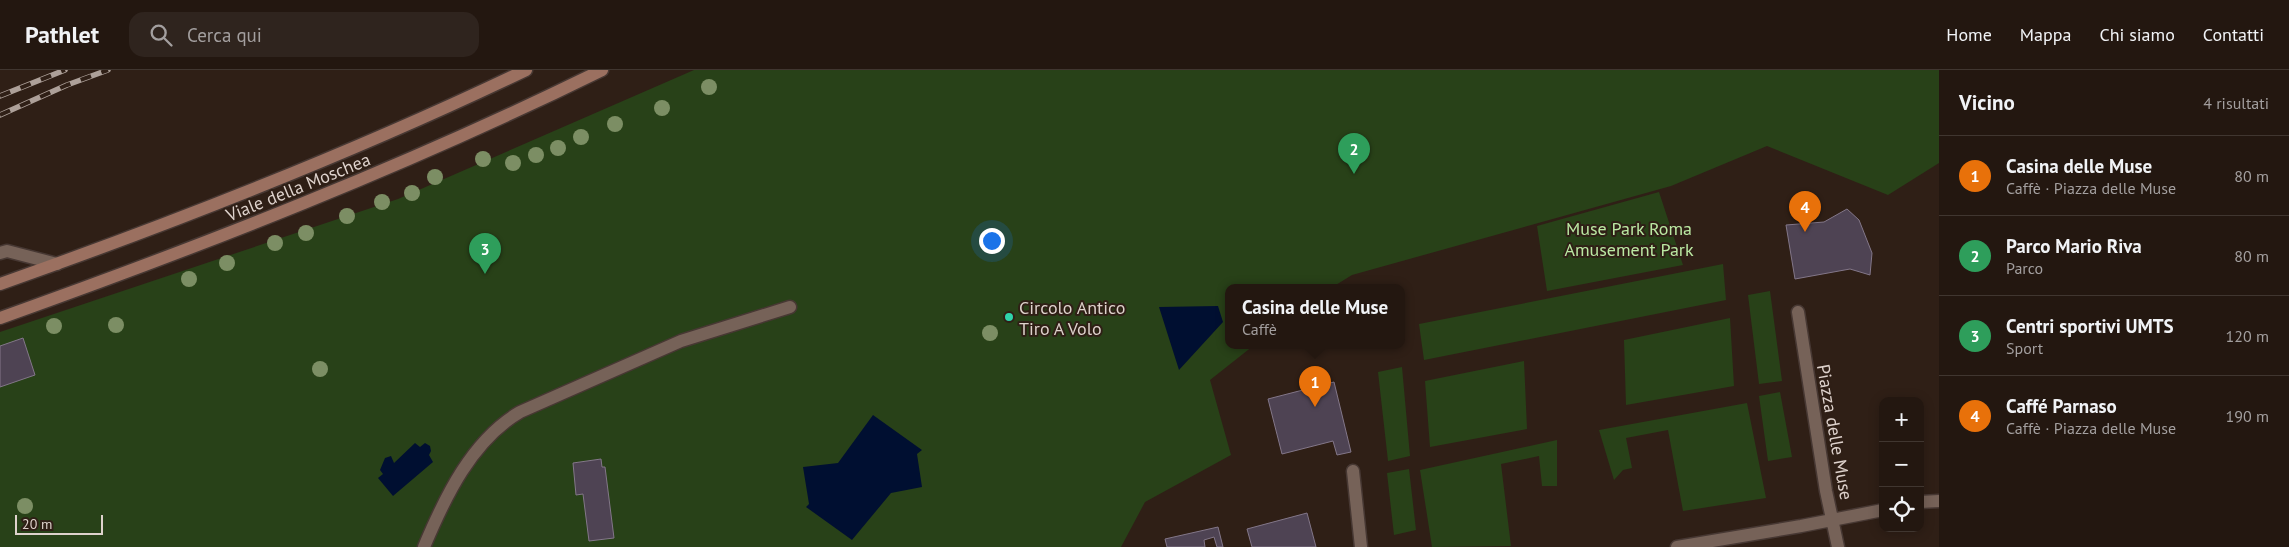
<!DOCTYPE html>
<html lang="it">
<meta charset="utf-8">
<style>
body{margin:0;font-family:"PT Sans",sans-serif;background:#2f241e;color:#f1f3f6}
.controls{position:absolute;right:15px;bottom:15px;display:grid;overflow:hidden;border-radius:10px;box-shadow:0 2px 12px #0003}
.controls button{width:45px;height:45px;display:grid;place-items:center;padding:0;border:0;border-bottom:1px solid #403630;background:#231710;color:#f1f3f6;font:25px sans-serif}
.scale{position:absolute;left:15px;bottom:12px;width:88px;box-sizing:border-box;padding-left:5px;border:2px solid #ded2cc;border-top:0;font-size:14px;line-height:18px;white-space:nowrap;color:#ded2cc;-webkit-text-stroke:4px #2f1f16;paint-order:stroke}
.you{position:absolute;left:991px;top:170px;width:18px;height:18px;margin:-12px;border:4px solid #fff;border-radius:50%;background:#1a73e8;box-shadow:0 0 0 8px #1a73e833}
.badge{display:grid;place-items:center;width:32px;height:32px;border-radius:50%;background:#2fd4aa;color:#fff;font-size:16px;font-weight:700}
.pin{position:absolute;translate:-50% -41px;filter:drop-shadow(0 1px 2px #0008)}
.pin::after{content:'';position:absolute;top:26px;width:18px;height:15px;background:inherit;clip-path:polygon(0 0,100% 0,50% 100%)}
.popup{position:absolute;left:1225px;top:214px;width:180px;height:65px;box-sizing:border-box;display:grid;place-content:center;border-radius:10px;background:#231710;filter:drop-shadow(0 1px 4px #0005);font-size:16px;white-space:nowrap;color:#a39f9f}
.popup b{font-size:19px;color:#f1f3f6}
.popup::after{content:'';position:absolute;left:50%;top:100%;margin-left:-10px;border:10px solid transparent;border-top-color:#231710}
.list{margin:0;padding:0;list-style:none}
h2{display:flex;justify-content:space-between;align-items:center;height:65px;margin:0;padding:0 20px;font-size:21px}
h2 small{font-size:16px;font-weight:400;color:#a39f9f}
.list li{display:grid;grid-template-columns:32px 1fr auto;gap:15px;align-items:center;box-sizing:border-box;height:80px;padding:0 20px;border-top:1px solid #403630}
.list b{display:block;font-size:19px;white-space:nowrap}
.list p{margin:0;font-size:16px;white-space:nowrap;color:#a39f9f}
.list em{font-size:16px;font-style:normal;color:#a39f9f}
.icon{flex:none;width:28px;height:28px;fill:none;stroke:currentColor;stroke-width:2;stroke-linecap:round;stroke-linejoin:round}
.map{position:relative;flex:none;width:1939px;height:477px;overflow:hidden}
header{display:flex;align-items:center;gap:30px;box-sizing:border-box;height:70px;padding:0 25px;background:#231710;border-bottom:1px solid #403630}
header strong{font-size:24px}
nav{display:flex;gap:28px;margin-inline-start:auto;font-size:18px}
.search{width:350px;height:45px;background:#2f241e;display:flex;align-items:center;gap:12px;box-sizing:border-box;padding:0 18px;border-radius:15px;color:#a39f9f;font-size:19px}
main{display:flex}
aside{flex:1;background:#231710}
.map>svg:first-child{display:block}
.green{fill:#284118}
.water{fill:#000f31}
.building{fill:#4e4353;stroke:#837789}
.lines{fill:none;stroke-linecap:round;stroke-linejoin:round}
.service-casing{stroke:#473833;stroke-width:15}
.minor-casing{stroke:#473833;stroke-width:15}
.secondary-casing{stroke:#473833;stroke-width:15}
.service{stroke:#766258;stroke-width:12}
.minor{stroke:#766258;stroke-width:12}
.secondary{stroke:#9b7060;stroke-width:12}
.rail-casing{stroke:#ada099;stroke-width:5.5}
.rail{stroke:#2f1f16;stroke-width:4;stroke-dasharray:11;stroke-linecap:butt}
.tree{fill:#7c8e64}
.poi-dot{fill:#2fd4aa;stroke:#2f1f16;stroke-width:2}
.labels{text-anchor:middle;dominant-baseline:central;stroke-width:4;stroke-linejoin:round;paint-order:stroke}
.street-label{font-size:18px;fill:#ded2cc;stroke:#2f1f16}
.park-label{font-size:18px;fill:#bbe9a3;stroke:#2f1f16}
.poi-label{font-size:18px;fill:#ded2cc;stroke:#2f1f16;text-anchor:start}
</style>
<header>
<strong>Pathlet</strong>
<div class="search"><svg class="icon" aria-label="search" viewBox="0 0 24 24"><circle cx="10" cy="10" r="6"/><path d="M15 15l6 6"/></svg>Cerca qui</div>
<nav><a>Home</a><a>Mappa</a><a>Chi siamo</a><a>Contatti</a></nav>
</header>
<main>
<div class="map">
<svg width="1939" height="477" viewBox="0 0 1939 477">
<rect width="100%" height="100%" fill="#2f1f16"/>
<path class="green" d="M694,0H1939V93L1888,125L1767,76L1671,116L1352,205L1331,218H1229V276H1253L1210,310L1231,385L1145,432L1121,477H0V262L398,129Z
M1659,122L1683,195L1547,221L1537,156Z
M1723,194L1726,230L1424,290L1419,254Z
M1770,221L1782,311L1759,314L1748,225Z
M1730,248L1734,316L1626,335L1624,270Z
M1524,291L1527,359L1430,377L1425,311Z
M1402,297L1410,386L1388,391L1378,302Z
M1780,322L1792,387L1768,391L1759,326Z
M1747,333L1766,428L1683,441L1668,360L1626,368L1632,398L1623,400L1614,410L1599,360Z
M1557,370V416H1542L1539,386L1501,394L1511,476L1432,477L1420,400Z
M1409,399L1416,460L1394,465L1387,403Z"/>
<path class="water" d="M1218,236L1223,252L1179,300L1159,237Z
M873,345L922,380L917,384L922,417L891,423L852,470L806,437L809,434L803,397L838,393Z
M415,373L420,377L425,373L430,376L431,381L429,385L433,392L393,426L378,408L383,404L380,400L385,388L391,386L394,393Z"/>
<path class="building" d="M1847,139L1859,150L1872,183L1870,205L1850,199L1795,209L1786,155L1824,152Z
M23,268L35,305L0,317V276Z
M1334,312L1351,382L1337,385L1333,371L1282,384L1268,329Z
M601,389L602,397H605L614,468L589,471L583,424L576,425L573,393Z
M1307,443L1316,477H1252L1247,459Z
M1218,457L1223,477H1217L1214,467L1204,470L1205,477H1167L1165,469Z"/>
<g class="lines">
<g class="service-casing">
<path id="service" d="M0,183L7,181L57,194
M424,477C445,427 472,370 520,342L681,271L790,237"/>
</g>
<g class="minor-casing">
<path id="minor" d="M1798,242L1826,421L1838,477
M1353,401L1361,477
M1920,432L1939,431
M1677,477L1801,456L1883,440"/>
</g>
<g class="secondary-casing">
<path id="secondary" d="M0,214C179,151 355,82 526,0
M0,248C205,175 407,96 602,0"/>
</g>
<use href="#service" class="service"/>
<use href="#minor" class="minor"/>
<use href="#secondary" class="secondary"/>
<g class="rail-casing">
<path id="rail" d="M0,26L65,0
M0,45L67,15L108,0"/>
</g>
<use href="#rail" class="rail"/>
</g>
<g class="tree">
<circle cx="709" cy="17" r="8"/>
<circle cx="662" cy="38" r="8"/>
<circle cx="615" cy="54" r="8"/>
<circle cx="581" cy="67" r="8"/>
<circle cx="558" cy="78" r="8"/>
<circle cx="536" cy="85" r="8"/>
<circle cx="483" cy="89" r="8"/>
<circle cx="513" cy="93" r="8"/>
<circle cx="435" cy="107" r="8"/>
<circle cx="412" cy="123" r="8"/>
<circle cx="382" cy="132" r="8"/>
<circle cx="347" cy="146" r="8"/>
<circle cx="306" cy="163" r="8"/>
<circle cx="275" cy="173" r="8"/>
<circle cx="227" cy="193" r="8"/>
<circle cx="189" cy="209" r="8"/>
<circle cx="116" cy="255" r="8"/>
<circle cx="54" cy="256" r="8"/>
<circle cx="990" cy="263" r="8"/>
<circle cx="320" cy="299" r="8"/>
<circle cx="25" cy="436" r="8"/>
</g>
<circle class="poi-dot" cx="1009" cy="247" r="5"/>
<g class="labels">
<g class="street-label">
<text transform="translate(298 117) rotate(-22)">Viale della Moschea</text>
<text transform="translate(1835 362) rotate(80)">Piazza delle Muse</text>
</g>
<g class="park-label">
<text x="1629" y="158">Muse Park Roma<tspan x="1629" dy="21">Amusement Park</tspan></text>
</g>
<g class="poi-label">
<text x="1019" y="237">Circolo Antico<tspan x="1019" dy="21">Tiro A Volo</tspan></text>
</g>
</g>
</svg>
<div class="controls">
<button>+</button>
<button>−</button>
<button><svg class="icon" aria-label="locate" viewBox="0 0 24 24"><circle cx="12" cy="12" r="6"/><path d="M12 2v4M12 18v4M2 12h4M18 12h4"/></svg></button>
</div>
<div class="scale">20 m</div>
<div class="you"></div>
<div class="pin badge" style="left:1315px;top:337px;background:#e8710a">1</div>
<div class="popup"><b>Casina delle Muse</b>Caffè</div>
<div class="pin badge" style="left:1354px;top:104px;background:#2e9e5b">2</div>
<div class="pin badge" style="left:485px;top:204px;background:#2e9e5b">3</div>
<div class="pin badge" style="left:1805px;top:162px;background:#e8710a">4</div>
</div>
<aside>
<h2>Vicino<small>4 risultati</small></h2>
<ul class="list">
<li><span class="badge" style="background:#e8710a">1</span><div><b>Casina delle Muse</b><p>Caffè · Piazza delle Muse</p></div><em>80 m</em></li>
<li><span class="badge" style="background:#2e9e5b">2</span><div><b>Parco Mario Riva</b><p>Parco</p></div><em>80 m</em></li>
<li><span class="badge" style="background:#2e9e5b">3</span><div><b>Centri sportivi UMTS</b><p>Sport</p></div><em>120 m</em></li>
<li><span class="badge" style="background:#e8710a">4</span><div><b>Caffé Parnaso</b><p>Caffè · Piazza delle Muse</p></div><em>190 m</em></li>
</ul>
</aside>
</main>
